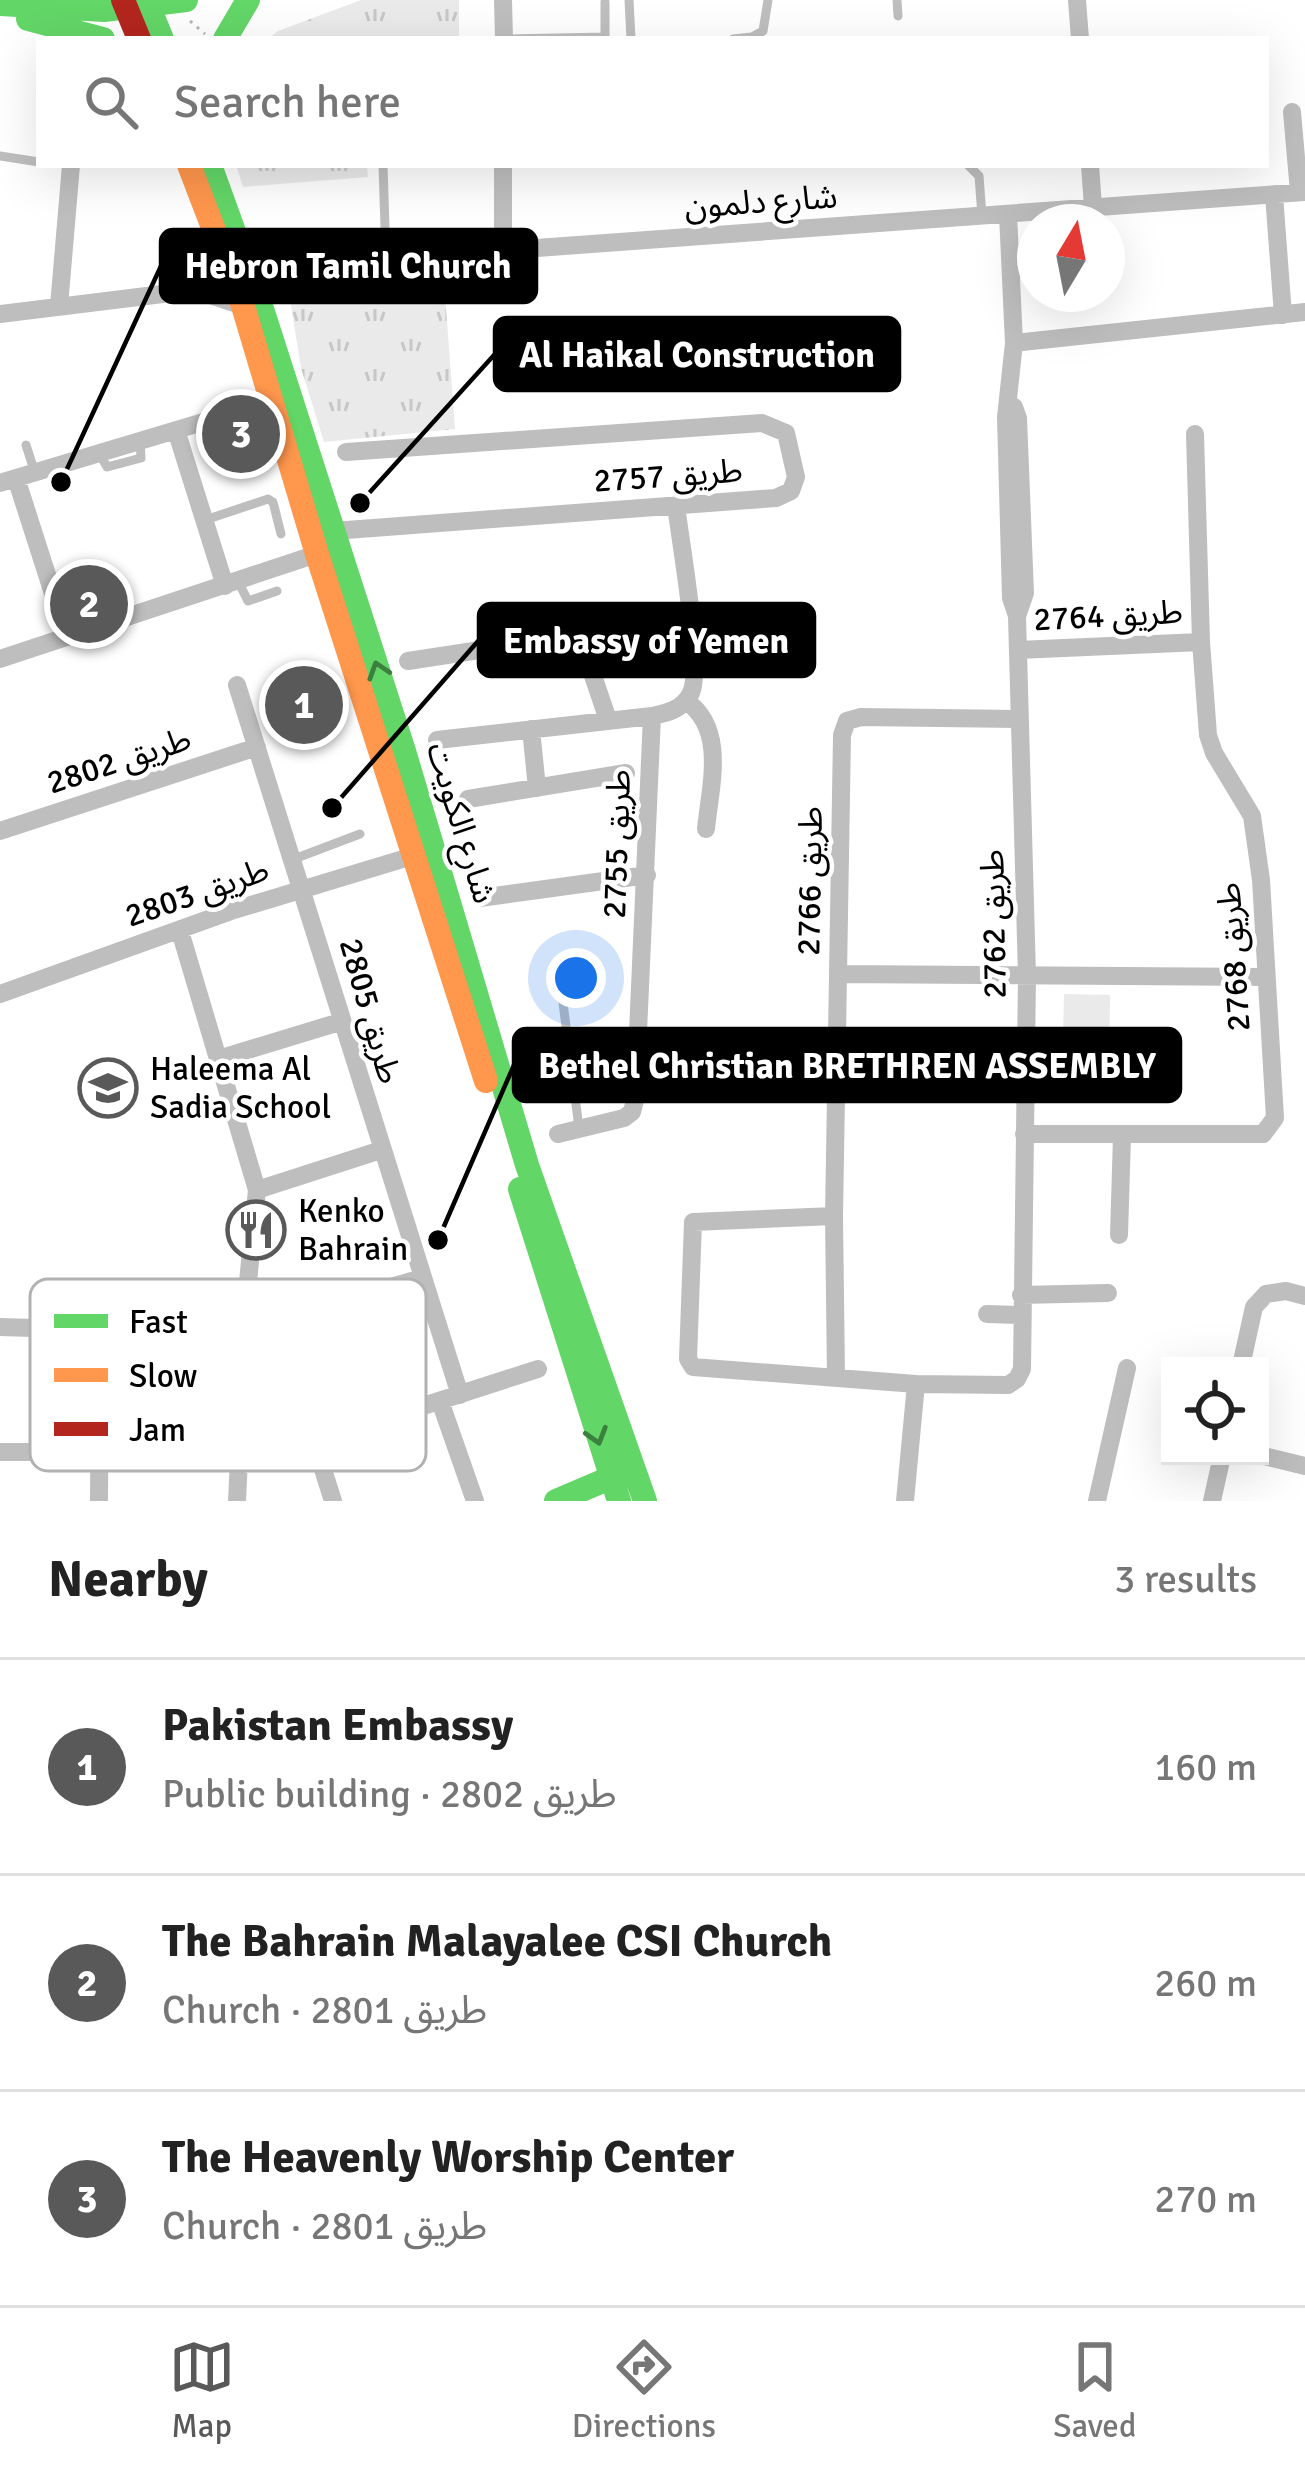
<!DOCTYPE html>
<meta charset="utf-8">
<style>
body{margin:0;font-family:Signika,"Noto Sans Arabic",sans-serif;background:#f2f2f2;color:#222}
.controls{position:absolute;right:36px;bottom:36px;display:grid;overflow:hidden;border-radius:0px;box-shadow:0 12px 48px #0002}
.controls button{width:108px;height:108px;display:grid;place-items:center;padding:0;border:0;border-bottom:3px solid #e0e0e0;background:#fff;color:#222;font:60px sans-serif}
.compass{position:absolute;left:1017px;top:204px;width:108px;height:108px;border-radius:50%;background:#fff;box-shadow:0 12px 48px #0002;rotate:10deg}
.you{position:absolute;left:576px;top:978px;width:42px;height:42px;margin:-30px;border:9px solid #fff;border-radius:50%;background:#1a73e8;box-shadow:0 0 0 18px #1a73e833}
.badge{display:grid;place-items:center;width:78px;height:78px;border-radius:50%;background:#595959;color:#fff;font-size:39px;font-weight:700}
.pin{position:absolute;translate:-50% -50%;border:6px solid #fff;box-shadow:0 3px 12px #0006}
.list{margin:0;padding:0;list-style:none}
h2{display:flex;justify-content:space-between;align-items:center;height:156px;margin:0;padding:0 48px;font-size:51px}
h2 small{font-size:39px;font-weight:400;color:#767676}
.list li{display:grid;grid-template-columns:78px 1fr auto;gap:36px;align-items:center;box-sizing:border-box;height:216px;padding:0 48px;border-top:3px solid #e0e0e0}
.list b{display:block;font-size:45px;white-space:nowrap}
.list p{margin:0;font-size:39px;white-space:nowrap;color:#767676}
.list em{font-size:39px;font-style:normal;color:#767676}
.icon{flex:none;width:66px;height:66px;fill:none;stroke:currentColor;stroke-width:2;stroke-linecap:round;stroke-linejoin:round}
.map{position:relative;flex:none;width:1305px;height:1501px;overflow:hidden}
.search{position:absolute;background:#fff;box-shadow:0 12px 48px #0002;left:36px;right:36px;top:36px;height:132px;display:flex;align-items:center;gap:30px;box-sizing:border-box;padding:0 42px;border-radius:0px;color:#767676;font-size:45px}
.sheet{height:804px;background:#fff}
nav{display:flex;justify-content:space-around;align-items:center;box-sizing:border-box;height:168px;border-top:3px solid #e0e0e0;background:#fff;font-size:33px;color:#767676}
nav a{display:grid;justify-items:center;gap:6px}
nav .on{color:#595959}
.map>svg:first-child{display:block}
.grass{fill:url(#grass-tufts)}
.pitch{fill:#eaeaea}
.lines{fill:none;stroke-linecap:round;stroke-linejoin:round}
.path{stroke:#b8b8b8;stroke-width:3;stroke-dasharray:3 6;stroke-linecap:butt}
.lane{stroke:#bebebe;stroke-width:9}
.street{stroke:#bebebe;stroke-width:18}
.fast{stroke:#63d668;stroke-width:24}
.slow{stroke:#ff974d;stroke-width:24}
.jam{stroke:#b3261e;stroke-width:24}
.oneway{stroke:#3b803e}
.labels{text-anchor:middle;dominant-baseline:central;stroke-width:9;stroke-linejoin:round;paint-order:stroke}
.street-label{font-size:33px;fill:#000;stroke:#fff}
.poi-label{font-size:33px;fill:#000;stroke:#fff;text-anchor:start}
.key{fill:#fff;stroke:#b2b2b2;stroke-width:3}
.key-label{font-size:33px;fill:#000}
.leader{fill:none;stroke:#000;stroke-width:4.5}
.callout-dot{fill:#000;stroke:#fff;stroke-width:4.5}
.callout{fill:#000;stroke:#000;stroke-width:4.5}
.callout-label{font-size:36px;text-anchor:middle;font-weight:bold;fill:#fff}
</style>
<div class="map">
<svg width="1305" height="1501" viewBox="0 0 1305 1501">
<defs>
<pattern id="grass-tufts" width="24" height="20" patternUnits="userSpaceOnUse" patternTransform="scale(3)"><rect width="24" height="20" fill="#eaeaea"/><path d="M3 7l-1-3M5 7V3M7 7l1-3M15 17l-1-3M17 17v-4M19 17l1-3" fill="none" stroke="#c7c7c7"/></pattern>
</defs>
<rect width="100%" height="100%" fill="#fff"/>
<path class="grass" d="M361,0H459V39H268L278,31Z
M236,165H367L368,177L243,187Z
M443,268L455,429L324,442L301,368L290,299L306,282Z"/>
<path class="pitch" d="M1064,994L1110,995L1109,1082H1062Z"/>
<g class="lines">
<path class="path" d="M190,21L205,34"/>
<path class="lane" d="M629,0L631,39
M897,0L898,16
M605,2V39
M504,39L605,37
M733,39L752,37L763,31L768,0
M0,156L39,162
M383,165L386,259
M968,165L979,176L982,216
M26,445L35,473
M99,453L107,467L141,458L140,440
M205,520L268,499L273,502L281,534
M238,581L248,601L277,591
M294,859L360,834
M563,1003L579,1128"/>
<path class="street" d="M503,0L504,39
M1077,0L1080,39
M1292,112L1299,192
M503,165V251
M1090,165L1093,207
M1274,195L1283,315
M245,256C289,279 339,265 386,259L1305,192
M59,306L71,165
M0,314L195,290L243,306
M1014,343L1305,312
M1014,407L1018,418L1025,593L1017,616
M176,430L225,586
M16,478L67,637
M0,483L223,416
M333,531L776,498L791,491L796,477L786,433L762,423L346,452
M1018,650L1201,642
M0,659L317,554
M408,661L558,638L575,640L585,652L608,720
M237,685L460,1395
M686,701C727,729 710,787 706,829
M531,729L537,788
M437,740L652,716C668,713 683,709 691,693C703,667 680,540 676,505
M468,799L626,773
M0,831L257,747
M480,898L647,875
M180,931L257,1190L247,1292L237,1501
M839,974L1265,977
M0,994L231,911L416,855
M218,1059L340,1022
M558,1134L624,1118L632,1112L635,1100L652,716
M1024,1134H1263L1275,1118L1261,880L1252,816L1214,753L1208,735L1201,642L1195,434
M257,1190L381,1150
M834,1216L693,1222L688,1359L693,1367L916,1384L1008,1385L1017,1379L1022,1369L1027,976L1017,616L1011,598L1006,417L1014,343L1008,214
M1119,1235L1122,1136
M1021,1295L1108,1293
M987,1314L1022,1315
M0,1327L100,1330L246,1312
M1241,1366L1254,1307L1266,1294L1286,1291L1305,1296
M836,1377L834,1216L842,735L847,721L861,717L1019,719
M440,1401L475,1501
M354,1428L318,1324L319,1312L325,1306L422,1278
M314,1441L333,1501
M0,1452H97
M1260,1455L1305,1466
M240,1465L538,1369
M99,1501L100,1330
M905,1501L916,1384
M1097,1501L1127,1368
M1212,1501L1222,1456"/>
<path class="fast" d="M146,0L162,39
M0,4L104,10L186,0
M28,19L103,39
M225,39L248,0
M210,165L263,312L404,751L527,1165L645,1501
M211,165V166
M520,1189L619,1501
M556,1501L610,1478H622"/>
<path class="slow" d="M189,165L243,306L317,554L486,1081"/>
<path class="jam" d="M123,0L139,39"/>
</g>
<defs><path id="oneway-chevron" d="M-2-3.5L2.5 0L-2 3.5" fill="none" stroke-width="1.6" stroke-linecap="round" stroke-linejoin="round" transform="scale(3)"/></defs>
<g class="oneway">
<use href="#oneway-chevron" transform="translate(378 670) rotate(-108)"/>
<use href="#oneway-chevron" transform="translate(597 1436) rotate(73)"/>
</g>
<defs>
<g id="school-ring" transform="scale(3)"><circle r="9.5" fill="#fff" stroke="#595959" stroke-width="1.5"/><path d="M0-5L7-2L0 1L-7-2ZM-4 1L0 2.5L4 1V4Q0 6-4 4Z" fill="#595959"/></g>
<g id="restaurant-ring" transform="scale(3)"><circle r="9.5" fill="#fff" stroke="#595959" stroke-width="1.5"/><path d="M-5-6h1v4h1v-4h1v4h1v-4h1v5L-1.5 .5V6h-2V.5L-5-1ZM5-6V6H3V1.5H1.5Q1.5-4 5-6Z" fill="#595959"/></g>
</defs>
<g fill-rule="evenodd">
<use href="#school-ring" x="108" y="1088"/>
<use href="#restaurant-ring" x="256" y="1230"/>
</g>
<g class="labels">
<g class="street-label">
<text transform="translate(761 202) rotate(-4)">شارع دلمون</text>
<text transform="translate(668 476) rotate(-4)">طريق 2757</text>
<text transform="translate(1108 616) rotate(-3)">طريق 2764</text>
<text transform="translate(119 761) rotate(-18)">طريق 2802</text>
<text transform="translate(461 823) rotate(73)">شارع الكويت</text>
<text transform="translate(617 844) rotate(-88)">طريق 2755</text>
<text transform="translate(810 881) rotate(-89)">طريق 2766</text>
<text transform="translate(197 893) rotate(-19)">طريق 2803</text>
<text transform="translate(994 924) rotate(-91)">طريق 2762</text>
<text transform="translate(1234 957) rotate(-94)">طريق 2768</text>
<text transform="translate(370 1011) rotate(74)">طريق 2805</text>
</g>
<g class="poi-label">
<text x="150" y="1069">Haleema Al<tspan x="150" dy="38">Sadia School</tspan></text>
<text x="298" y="1211">Kenko<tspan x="298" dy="38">Bahrain</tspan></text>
</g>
</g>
<rect x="30" y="1279" width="396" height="192" rx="18" class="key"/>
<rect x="54" y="1314" width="54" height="14" fill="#63d668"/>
<rect x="54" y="1368" width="54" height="14" fill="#ff974d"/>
<rect x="54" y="1422" width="54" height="14" fill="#b3261e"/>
<g class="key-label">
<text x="129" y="1333">Fast</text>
<text x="129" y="1387">Slow</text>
<text x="129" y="1441">Jam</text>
</g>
<path class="leader" d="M61 482L161 266M360 503L495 354M332 808L479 640M438 1240L514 1065"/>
<g class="callout-dot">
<circle cx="61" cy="482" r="12"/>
<circle cx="360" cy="503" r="12"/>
<circle cx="332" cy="808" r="12"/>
<circle cx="438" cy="1240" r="12"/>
</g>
<g class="callout">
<rect x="161" y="230" width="375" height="72" rx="12"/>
<rect x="495" y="318" width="404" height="72" rx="12"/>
<rect x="479" y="604" width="335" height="72" rx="12"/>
<rect x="514" y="1029" width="666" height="72" rx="12"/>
</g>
<g class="callout-label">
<text x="348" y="278">Hebron Tamil Church</text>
<text x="697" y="367">Al Haikal Construction</text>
<text x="646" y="653">Embassy of Yemen</text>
<text x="847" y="1078">Bethel Christian BRETHREN ASSEMBLY</text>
</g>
</svg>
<div class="controls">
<button><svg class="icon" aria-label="locate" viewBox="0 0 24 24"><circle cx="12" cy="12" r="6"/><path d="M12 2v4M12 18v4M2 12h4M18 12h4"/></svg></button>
</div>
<svg class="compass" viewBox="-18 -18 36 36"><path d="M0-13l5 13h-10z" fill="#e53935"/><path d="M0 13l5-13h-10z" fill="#767676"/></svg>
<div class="you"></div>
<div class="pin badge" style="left:304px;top:705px">1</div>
<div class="pin badge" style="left:89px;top:604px">2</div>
<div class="pin badge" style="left:241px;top:434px">3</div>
<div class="search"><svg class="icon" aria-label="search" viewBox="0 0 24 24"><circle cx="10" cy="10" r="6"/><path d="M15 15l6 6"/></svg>Search here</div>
</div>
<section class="sheet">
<h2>Nearby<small>3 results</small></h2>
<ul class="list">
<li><span class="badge">1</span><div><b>Pakistan Embassy</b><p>Public building · طريق 2802</p></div><em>160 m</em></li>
<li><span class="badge">2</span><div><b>The Bahrain Malayalee CSI Church</b><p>Church · طريق 2801</p></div><em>260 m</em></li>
<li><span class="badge">3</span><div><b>The Heavenly Worship Center</b><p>Church · طريق 2801</p></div><em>270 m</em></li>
</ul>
</section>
<nav>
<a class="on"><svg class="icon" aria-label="map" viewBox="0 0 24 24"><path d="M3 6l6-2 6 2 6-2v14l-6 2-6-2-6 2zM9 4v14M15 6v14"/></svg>Map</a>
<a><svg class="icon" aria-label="directions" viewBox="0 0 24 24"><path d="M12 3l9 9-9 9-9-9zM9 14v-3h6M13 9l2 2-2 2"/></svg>Directions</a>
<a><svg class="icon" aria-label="saved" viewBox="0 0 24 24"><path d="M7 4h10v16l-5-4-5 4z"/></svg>Saved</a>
</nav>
